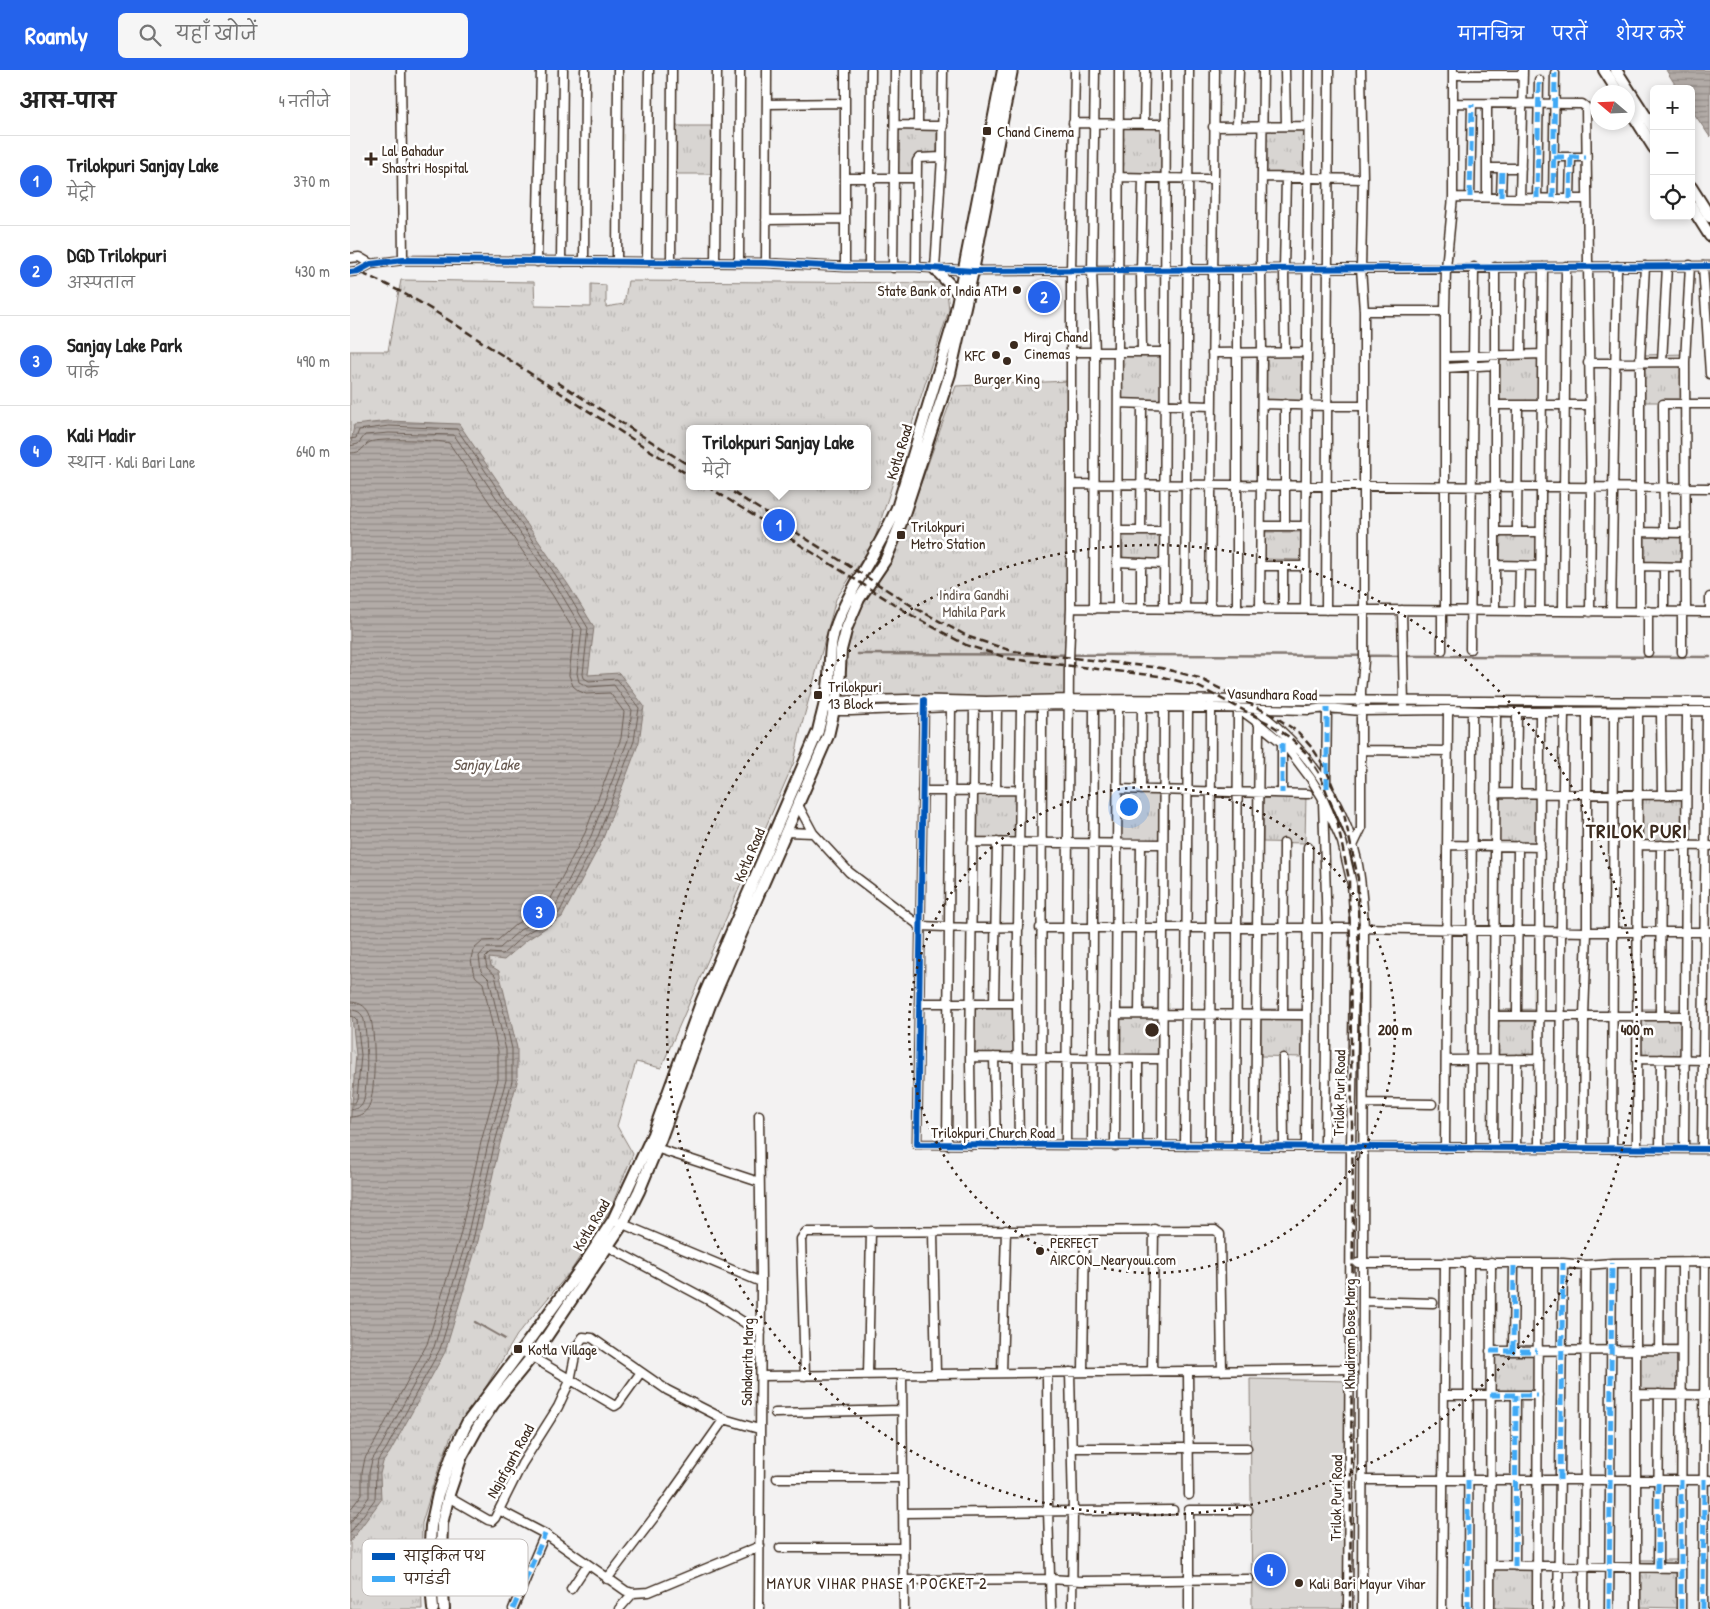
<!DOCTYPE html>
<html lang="hi">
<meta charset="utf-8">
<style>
body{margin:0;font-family:"Patrick Hand","Playpen Sans Deva",sans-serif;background:#f6f6f6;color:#222}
.controls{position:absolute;right:15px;top:15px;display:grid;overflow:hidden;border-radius:8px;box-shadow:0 2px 8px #0003}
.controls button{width:45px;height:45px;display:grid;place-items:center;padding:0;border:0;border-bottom:1px solid #e0e0e0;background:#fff;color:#222;font:25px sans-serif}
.compass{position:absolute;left:1240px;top:15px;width:45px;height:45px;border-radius:50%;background:#fff;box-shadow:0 2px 8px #0003;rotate:289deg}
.you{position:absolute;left:778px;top:736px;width:18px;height:18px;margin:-12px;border:4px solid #fff;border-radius:50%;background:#1a73e8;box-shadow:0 0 0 8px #1a73e833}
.badge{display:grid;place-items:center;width:32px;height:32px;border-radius:50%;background:#2563eb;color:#fff;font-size:16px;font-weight:700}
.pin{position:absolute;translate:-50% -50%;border:2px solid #fff;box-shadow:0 1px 5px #0006}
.popup{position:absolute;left:336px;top:355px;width:185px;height:65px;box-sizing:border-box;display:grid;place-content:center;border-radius:8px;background:#fff;filter:drop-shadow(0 1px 4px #0005);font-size:16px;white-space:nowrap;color:#767676}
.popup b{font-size:19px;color:#222}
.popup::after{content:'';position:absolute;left:50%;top:100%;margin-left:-10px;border:10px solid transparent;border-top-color:#fff}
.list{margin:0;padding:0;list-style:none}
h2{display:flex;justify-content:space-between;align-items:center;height:65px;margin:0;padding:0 20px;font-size:21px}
h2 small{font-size:16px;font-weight:400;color:#767676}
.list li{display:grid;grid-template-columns:32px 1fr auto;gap:15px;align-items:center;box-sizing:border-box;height:90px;padding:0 20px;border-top:1px solid #e0e0e0}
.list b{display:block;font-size:19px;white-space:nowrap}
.list p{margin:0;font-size:16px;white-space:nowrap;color:#767676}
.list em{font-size:16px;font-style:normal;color:#767676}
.icon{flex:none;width:28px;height:28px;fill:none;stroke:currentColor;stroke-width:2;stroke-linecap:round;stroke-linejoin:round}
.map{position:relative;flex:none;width:1360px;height:1539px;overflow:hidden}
header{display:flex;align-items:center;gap:30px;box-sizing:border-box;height:70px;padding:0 25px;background:#2563eb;color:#fff}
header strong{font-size:24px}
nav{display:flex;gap:28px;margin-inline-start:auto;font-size:18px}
.search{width:350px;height:45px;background:#f6f6f6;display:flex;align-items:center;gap:12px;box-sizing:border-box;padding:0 18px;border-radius:8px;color:#767676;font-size:19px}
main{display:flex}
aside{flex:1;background:#fff}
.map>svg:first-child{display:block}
.grass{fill:#d8d5d2;stroke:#8a8078}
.park{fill:url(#park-tufts);stroke:#8a8078;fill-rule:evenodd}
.water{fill:url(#water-rules);stroke:#827770}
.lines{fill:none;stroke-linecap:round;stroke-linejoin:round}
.shore{stroke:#6b5e55;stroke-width:1}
.stream{stroke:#827770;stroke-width:2.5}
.minor-casing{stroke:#3b2a1e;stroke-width:11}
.major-casing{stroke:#3b2a1e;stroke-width:14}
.minor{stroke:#fff;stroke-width:8}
.major{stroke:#fff;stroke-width:10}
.rail{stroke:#3b2a1e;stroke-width:2.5;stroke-dasharray:8 4;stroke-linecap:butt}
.quiet{stroke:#3fa9f5;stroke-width:5;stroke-dasharray:10 5;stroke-linecap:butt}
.cycleway-casing{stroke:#fff;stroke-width:9}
.cycleway{stroke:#0057b8;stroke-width:6}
.ring{fill:none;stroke:#3b2a1e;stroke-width:2.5;stroke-dasharray:2.5 5}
.poi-dot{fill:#3b2a1e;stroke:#fff;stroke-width:2}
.labels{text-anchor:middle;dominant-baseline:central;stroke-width:5;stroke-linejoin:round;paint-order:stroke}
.poi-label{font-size:15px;fill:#3b2a1e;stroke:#fff;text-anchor:start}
.street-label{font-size:15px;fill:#3b2a1e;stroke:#fff}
.park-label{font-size:15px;fill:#62554b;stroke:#fff}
.water-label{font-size:16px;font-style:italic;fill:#65574e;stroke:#fff}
.neighbourhood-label{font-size:16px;letter-spacing:1px;fill:#3b2a1e;stroke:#fff}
.district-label{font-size:20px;font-weight:bold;letter-spacing:1px;fill:#3b2a1e;stroke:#fff}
.key{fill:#fff;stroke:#c4bfbc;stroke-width:1}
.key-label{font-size:14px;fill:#3b2a1e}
.centre{fill:#3b2a1e;stroke:#fff;stroke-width:2.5}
.ring-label{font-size:15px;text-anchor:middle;font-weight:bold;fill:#3b2a1e;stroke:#fff;stroke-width:5;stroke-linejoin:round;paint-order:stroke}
</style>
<header>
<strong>Roamly</strong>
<div class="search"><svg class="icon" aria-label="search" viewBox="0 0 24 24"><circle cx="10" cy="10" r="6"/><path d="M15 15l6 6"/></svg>यहाँ खोजें</div>
<nav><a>मानचित्र</a><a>परतें</a><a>शेयर करें</a></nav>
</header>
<main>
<aside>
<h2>आस-पास<small>4 नतीजे</small></h2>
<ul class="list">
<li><span class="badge">1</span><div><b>Trilokpuri Sanjay Lake</b><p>मेट्रो</p></div><em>370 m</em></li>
<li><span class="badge">2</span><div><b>DGD Trilokpuri</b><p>अस्पताल</p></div><em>430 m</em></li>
<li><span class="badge">3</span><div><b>Sanjay Lake Park</b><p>पार्क</p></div><em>490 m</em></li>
<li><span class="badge">4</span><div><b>Kali Madir</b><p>स्थान · Kali Bari Lane</p></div><em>640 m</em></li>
</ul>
</aside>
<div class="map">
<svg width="1360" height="1539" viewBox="0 0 1360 1539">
<defs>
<pattern id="park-tufts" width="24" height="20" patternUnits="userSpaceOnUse" patternTransform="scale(1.25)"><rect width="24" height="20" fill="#d8d5d2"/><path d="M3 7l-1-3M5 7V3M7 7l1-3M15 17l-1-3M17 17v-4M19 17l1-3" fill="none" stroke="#bab7b4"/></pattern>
<pattern id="water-rules" width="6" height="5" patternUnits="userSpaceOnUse" patternTransform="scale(1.25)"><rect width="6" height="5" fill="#b2aba7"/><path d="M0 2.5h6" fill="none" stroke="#928b87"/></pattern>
</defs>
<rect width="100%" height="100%" fill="#f3f2f2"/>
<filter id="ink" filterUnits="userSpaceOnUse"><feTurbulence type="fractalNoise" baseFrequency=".02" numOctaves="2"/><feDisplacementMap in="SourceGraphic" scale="10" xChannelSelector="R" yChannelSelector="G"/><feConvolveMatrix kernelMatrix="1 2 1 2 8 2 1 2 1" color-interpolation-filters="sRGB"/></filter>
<g filter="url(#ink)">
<path class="grass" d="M900,1309L999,1311L997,1539H902Z"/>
<path class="park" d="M323,56H365V104H323Z
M547,57L587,58V85H566L565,105H547Z
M772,58H815L814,106H772Z
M916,58H958V106H916Z
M51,210L184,212L185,236L241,237V214L256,215V237L274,234L278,211L596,213L599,240L524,471L486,529L451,658L444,692L311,998L286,992L267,1056L283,1084L260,1140L220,1202L167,1265L134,1320L101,1366L84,1412L72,1453L71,1494L72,1539H0V281H38ZM340,359H518V416H340Z
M814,283L813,332L771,331L772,284Z
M914,284H956V332H914Z
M1335,284V332H1292L1293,285Z
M1192,285V334L1150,333V286Z
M718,311L717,628L526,624L508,620L497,607L493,596L495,582L502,556L514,529L540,490L557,452L606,316Z
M915,462H954L953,490L915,489Z
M773,463L812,464L811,491H773Z
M1151,464L1189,465V492H1150Z
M1293,465H1332L1331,493L1293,492Z
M626,722H669L668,770H626Z
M770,723H812L811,771H769Z
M913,724H956L955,773L913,772Z
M1190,725L1189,774L1147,773L1148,726Z
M1290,726H1333L1332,774H1290Z
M624,935H667L666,983H624Z
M768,939H811L810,987H768Z
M911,939H953V987L911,986Z
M1189,939V988L1146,987L1147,940Z
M1289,939H1332L1331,987L1289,986Z
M1287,1275H1329V1323H1287Z
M1187,1276L1186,1324H1144V1277Z
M1287,1490H1329V1538L1287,1537Z
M1143,1491H1186L1185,1539L1143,1538Z"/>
<path class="water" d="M1316,0H1360V67L1341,39V19H1328Z
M39,351L109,354L219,516L244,557L238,605L269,603L294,636L289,672L252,771L212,847L177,870L154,890L139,888L141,896L149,901L167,978V1012L149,1077L128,1171L95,1282L40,1382L33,1392L30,1404L31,1430L0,1472V1058L6,985L0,928V380L4,355Z"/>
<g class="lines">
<path class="shore" d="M0,369L6,368L9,360L39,356L107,359L215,519L238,558L233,604L234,608L239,611L267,609L289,638L284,671L247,769L209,843L174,865L153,884L140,883L135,888L137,898L145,905L162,979V1011L144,1076L123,1170L90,1279L36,1379L28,1390L26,1403L25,1429L0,1463
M0,376L8,374L15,365L39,363L104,365L210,522L232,559L227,603L229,612L239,617L264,615L282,640L278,670L241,766L204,839L170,860L150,878H136L129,886L131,901L139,909L156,980V1010L138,1074L117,1168L84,1277L31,1376L22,1390L19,1403V1427L0,1453
M0,383C14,383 11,377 20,372C30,368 88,370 99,373L203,526L224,561L219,605L223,616L229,621L236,624L260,623L274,642L271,668L235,763L198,834L166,854L148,870L133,871L123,880L121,889L123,901L126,907L133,913L148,981V1009L131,1072L110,1166L77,1274L25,1372L15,1388L12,1403V1424L0,1440
M0,932C8,932 15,935 19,943C26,957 26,1022 19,1036C15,1044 8,1047 0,1047
M0,940C5,940 10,941 13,947C18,959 18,1020 13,1032C10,1038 5,1039 0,1040
M0,946L4,947L7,950L11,985L7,1029L5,1033H0"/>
<path class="stream" d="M508,584L1360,587
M125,1252L155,1269"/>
<g class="minor-casing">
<path id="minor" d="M51,0L53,190
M495,0V197
M935,0L936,56
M1103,5H1173
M1103,33L1232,34L1236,37L1241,428L1240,542
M417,34L495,33
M1137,34V127
M723,53L816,54
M794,54L795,0
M545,55L593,56
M568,55V0
M887,56L889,0
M863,57L958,56
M1204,87H1236
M1137,98H1171
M768,107L863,109
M913,107L1013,109
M495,108H567
M1103,127L1236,129
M1120,127L1122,34
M1151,127L1152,98
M1170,128L1173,0
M1187,128L1189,10
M1203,128L1205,3
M1220,129L1221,87
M416,150L495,149
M0,188L9,187L21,194
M187,192L191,0
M211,192L213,0
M234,192L235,0
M267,192L268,0
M297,192L299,0
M321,192L322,0
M365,193L367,0
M389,193L390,0
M416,193L417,0
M1353,196L1360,304
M519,197L521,0
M566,197L567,91L569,88L592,87
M543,198L545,0
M585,199L592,87L593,0
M887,199V539
M0,202L8,201L21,194L53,190L416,193L495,197H566L623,201L1360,196
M1014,241H1095
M722,282H815
M792,282L791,200L793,108
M935,282L934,199L936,108
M862,283L957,282
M1171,284L1172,197
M1095,287L1192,284
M1312,292L1317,196
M1238,293L1335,292
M1095,298L1145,295
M768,333L861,336
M912,334L977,336H1014
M1145,335H1239
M722,414L1360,418
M911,456H956
M935,456V334
M767,461H814
M791,461L792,334
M1167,461L1168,335
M1145,462H1190
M1291,462L1336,463
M1314,463L1313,334H1360
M767,492L814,494
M1145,495L1190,496
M911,496H955
M1290,496L1336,497
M1314,497V542
M721,538L1360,542
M767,538L769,0
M791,538V493
M744,539L745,283L742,200L745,0
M814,539L816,0
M835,539L839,0
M860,539L865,0
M910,539L912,282L911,199L913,0
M933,539V496
M955,539L959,0
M976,540L979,0
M1052,540L1054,635
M1095,540V241L1096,198L1103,127V0
M1145,540V197
M1169,541L1170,496
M1190,541L1193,197
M1213,541L1216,196
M1261,541L1267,196
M1290,541V292L1295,196
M1332,542V582
M1336,542L1335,292L1340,195
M1360,542V527
M1120,579L1124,197
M1092,580V540
M1298,582V541
M574,630L567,1074L1360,1079
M483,631L557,629L636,631L719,629L1360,632
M474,634L483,641H501L601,637L719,635L959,640L977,638L1011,641L1098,640L1167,642L1360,641
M888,638L903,649L936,676L961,709L972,727L992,772L1002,814L1005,858L1001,1077L998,1539
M904,638C954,675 993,729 1007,790C1012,813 1013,836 1014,858L1012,1539
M1311,641L1312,725
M932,673V723
M1012,680L1097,681
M976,718L977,638
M768,719L958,724
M791,720L792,636
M572,721L670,720
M646,721L647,637
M1145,723L1336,725
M1166,724L1167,642
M973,731L977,859L975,1077
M448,735L463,763L499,802L570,856L622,858L669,857
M436,762L463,763
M622,772L813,774
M1097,775L1190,777
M1288,775L1360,776
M1002,778L1011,759V620L1014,591V241L1011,198L1013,109L1011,0
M690,858H1005L1237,862H1360
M569,933H667
M644,933L647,772
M766,944L956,945
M789,944L791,774
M933,945L934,773
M1144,946H1334
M1167,946L1168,776
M1310,946L1311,775
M620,987L812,989
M644,987L646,1075
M933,988L934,1077
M1287,989L1360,990
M1096,990L1190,989
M1014,1033L1082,1034
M409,1045L411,1212L409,1539
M669,1074L667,933L671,637
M597,1075L601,637
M621,1075L620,987L624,637
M691,1075L692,636
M716,1075L719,589L721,538V200L725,0
M812,1075L814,637
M742,1076L744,636
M765,1076L768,636
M788,1076V989
M835,1076L838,637
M860,1076L861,637
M886,1076L888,638
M905,1076L909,654
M956,1077L958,777
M306,1078L409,1112
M1095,1078L1098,640
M1121,1078L1122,642
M1143,1078L1146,641
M1166,1078L1167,989
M1189,1078L1190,642
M1210,1078L1211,861L1214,642
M1233,1079L1234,946L1237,862V642
M1262,1079L1264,642
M1287,1079L1288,641
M1310,1079L1311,989
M1334,1079L1337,641
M1352,1079L1357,641
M268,1152L411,1212
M583,1162L586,1304
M259,1177L360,1231L411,1263
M1008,1193H1213L1236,1195L1262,1193L1360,1192
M1286,1193V1539
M1013,1231L1083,1233
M1309,1280L1310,1193
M172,1281L265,1336L268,1334L291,1302
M1140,1281L1331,1280
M1163,1281L1164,1193
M802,1301L804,1159
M838,1301L839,1425
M720,1302L723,1441L722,1539
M733,1302L735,1160
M652,1303L656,1160
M697,1303L698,1440L701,1539
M552,1304L554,1539
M518,1305L521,1161
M411,1306L1004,1299
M455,1306L451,1169L456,1162L865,1160L870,1164V1167L872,1301
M1286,1324L1360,1325
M1094,1325H1188
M425,1343L552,1340
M722,1378H897
M427,1408H553
M1013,1410H1360
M98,1427L138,1450L142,1451L145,1448L172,1394L208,1337L220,1311L227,1276L233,1267L242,1268L317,1320L374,1349L409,1359
M149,1440L195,1464L276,1521L283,1523L299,1522L410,1476
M553,1443L823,1440
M430,1478H553
M1140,1495L1331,1498
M1165,1496L1166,1325
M1308,1498L1309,1324
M257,1509L306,1445L374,1349
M553,1510L700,1509L732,1511L899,1509
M221,1519L237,1495
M163,1539L195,1464
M269,1539L283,1523
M839,1539V1440H898
M1092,1539L1095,1192
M1118,1539L1119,1192
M1140,1539L1141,1192
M1187,1539L1188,1193
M1208,1539L1213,1193
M1234,1539L1236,1195
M1259,1539L1262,1193
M1331,1539L1332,1193
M1353,1539L1355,1192"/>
</g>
<g class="major-casing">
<path id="major" d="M1254,0L1268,22
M1266,0L1304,59
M1278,37L1304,78
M1341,117L1360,147
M1341,136L1360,166
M585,199L609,224
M83,1539L79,1489L81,1456L88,1424L103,1382L117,1353L180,1269L235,1193L263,1150L303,1064L352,930L468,661C471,647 476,632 478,617C481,595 478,574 487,553C503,511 532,476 548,435L604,250L653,0
M94,1539L91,1487L92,1454L99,1424L112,1386L128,1357L144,1333L189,1278L272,1155L289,1121L311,1068L360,935L478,666L489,618L491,580L497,557L509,529L536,489L551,453L600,304L623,201L662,0"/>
</g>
<use href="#minor" class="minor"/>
<use href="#major" class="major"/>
<path class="rail" d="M0,199C58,220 107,256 158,289C218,328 279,367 340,406
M207,312L340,396
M357,416L563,546L616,575L661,589L809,606L847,616L920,654L942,669L957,684L969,703L986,746L999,809L1003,1137L1000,1539
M373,416L567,539L619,567L662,581L811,598L849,608L924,646L948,662L963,679L976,699L994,744L1008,808L1009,966"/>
<path class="quiet" d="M1204,87H1236
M1120,127L1122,34
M1151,127L1152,98
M1187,128L1189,10
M1203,128L1205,3
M1220,129L1221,87
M932,673V723
M977,718V638
M1140,1281H1187
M1163,1281L1164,1193
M1140,1325H1188
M1118,1410V1539
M1210,1410L1213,1193
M1165,1496L1166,1325
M1308,1498V1410
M163,1539L195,1464
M1259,1539L1262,1193
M1331,1539V1410
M1353,1539L1354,1409"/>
<g class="cycleway-casing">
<path id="cycleway" d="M0,202L8,201L21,194L53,190L416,193L495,197H566L623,201L1360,196
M574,630L567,1074L1360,1079"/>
</g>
<use href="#cycleway" class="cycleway"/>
</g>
</g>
<g class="ring">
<circle cx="802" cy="960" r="243"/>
<circle cx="802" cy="960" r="485"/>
</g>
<g class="poi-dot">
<rect x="632" y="56" width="10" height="10" rx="2.5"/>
<path d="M18.5 81.5h5v5h5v5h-5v5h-5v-5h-5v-5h5z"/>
<circle cx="667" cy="220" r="5"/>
<circle cx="664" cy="275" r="5"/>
<circle cx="646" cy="285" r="5"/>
<circle cx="657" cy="291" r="5"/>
<rect x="546" y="460" width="10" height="10" rx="2.5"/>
<rect x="463" y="620" width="10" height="10" rx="2.5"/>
<circle cx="690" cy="1181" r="5"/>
<rect x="163" y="1274" width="10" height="10" rx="2.5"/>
<circle cx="949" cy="1513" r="5"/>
</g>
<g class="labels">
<g class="poi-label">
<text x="647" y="61">Chand Cinema</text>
<text x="32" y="80">Lal Bahadur<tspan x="32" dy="17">Shastri Hospital</tspan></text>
<text x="657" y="220" text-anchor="end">State Bank of India ATM</text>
<text x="674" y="266">Miraj Chand<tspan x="674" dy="17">Cinemas</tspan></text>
<text x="636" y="285" text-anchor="end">KFC</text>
<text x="657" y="308" text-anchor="middle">Burger King</text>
<text x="561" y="456">Trilokpuri<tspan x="561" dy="17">Metro Station</tspan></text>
<text x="478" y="616">Trilokpuri<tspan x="478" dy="17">13 Block</tspan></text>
<text x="700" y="1172">PERFECT<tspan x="700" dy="17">AIRCON_Nearyouu.com</tspan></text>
<text x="178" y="1279">Kotla Village</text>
<text x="959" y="1513">Kali Bari Mayur Vihar</text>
</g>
<g class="street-label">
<text transform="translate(549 382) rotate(-73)">Kotla Road</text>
<text transform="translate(922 624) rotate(1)">Vasundhara Road</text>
<text transform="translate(399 785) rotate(-67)">Kotla Road</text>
<text transform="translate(989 1023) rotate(-89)">Trilok Puri Road</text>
<text x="643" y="1062">Trilokpuri Church Road</text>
<text transform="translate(241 1155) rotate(-59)">Kotla Road</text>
<text transform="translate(999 1264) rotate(-90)">Khudiram Bose Marg</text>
<text transform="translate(397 1292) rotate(-89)">Sahakarita Marg</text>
<text transform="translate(160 1391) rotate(-61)">Najafgarh Road</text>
<text transform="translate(986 1428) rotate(-89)">Trilok Puri Road</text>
</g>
<g class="park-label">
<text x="624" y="524">Indira Gandhi<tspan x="624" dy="17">Mahila Park</tspan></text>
</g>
<g class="water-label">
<text x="136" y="694">Sanjay Lake</text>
</g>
<g class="neighbourhood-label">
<text x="527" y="1513">MAYUR VIHAR PHASE 1 POCKET 2</text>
</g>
<g class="district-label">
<text x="1287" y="760">TRILOK PURI</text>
</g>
</g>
<rect x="12" y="1469" width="166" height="57" rx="8" class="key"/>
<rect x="22" y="1483" width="23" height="7" fill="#0057b8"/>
<rect x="22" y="1506" width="23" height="6" fill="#3fa9f5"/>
<g class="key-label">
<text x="54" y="1491">साइकिल पथ</text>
<text x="54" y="1514">पगडंडी</text>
</g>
<circle cx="802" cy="960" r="8" class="centre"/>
<g class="ring-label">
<text x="1045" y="965">200 m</text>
<text x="1287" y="965">400 m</text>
</g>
</svg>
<div class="controls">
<button>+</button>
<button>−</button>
<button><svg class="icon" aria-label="locate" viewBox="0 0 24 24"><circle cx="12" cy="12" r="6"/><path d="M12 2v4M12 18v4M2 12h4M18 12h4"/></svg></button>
</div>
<svg class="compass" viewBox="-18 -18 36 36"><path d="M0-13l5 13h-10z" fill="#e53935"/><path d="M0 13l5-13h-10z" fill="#767676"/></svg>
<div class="you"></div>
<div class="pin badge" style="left:429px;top:455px">1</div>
<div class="popup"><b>Trilokpuri Sanjay Lake</b>मेट्रो</div>
<div class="pin badge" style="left:694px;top:227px">2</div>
<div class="pin badge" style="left:189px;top:842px">3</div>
<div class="pin badge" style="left:920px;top:1500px">4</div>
</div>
</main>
